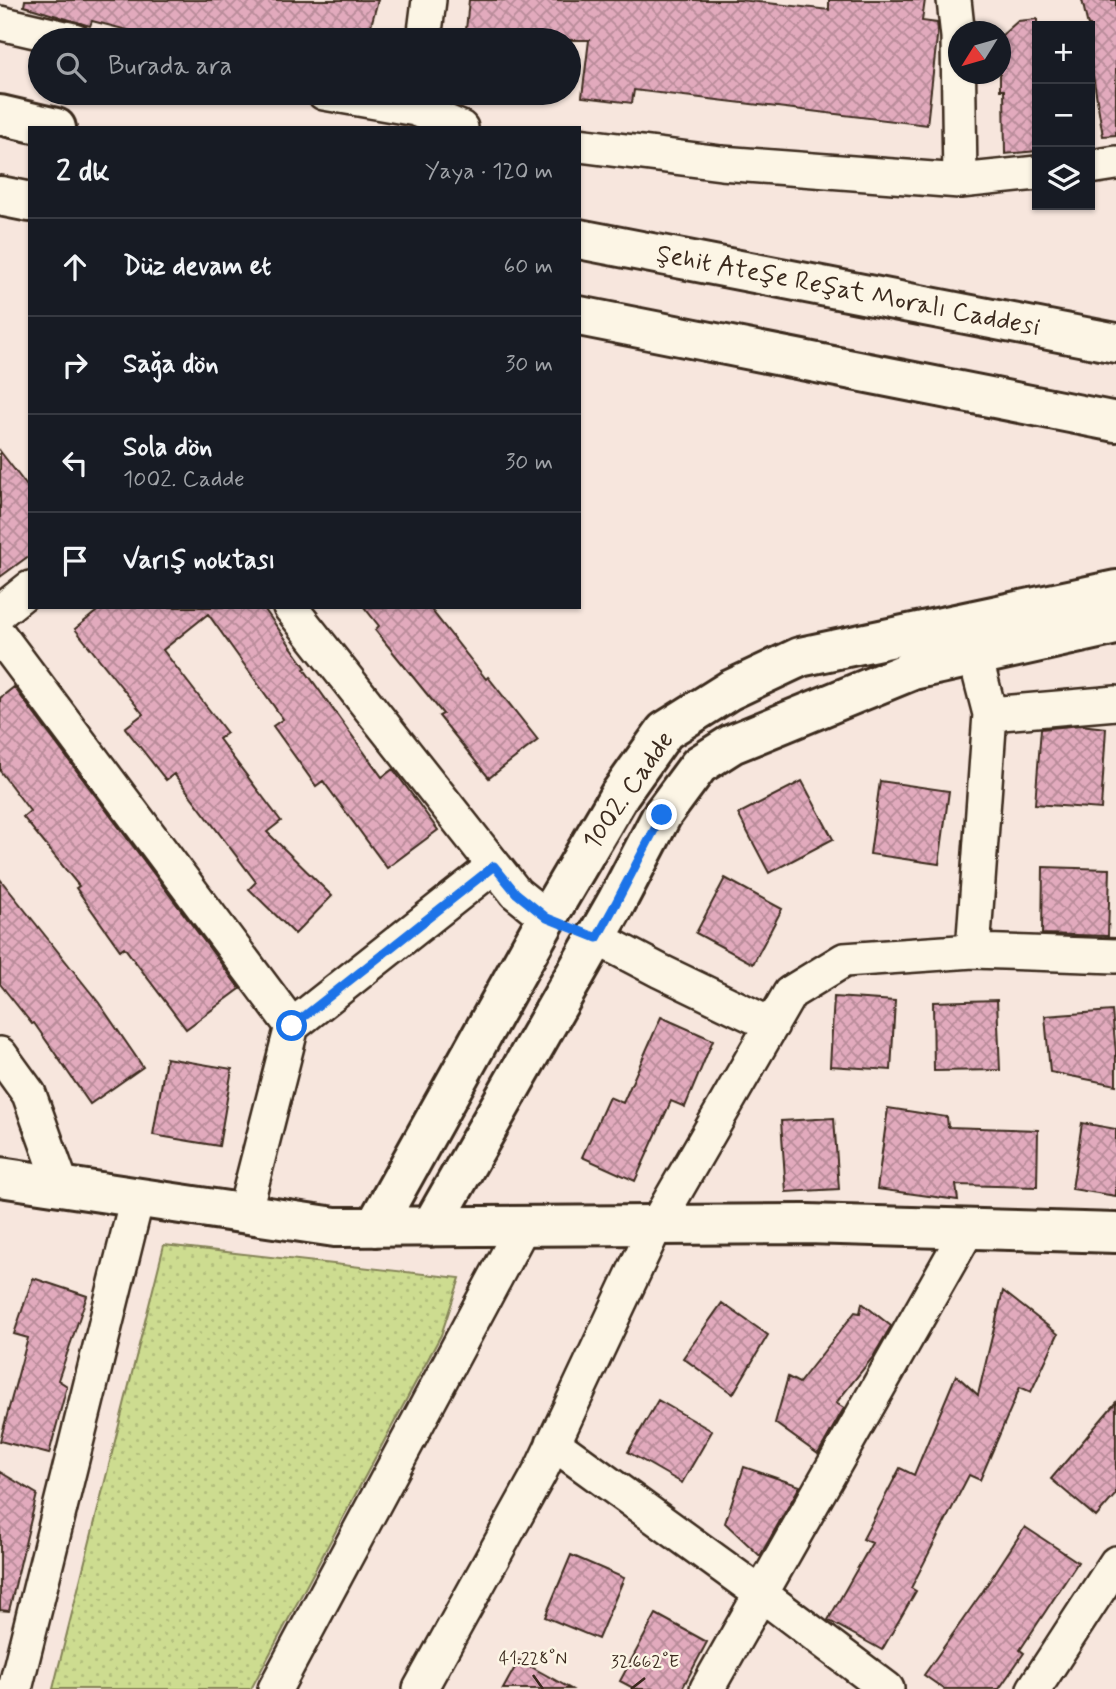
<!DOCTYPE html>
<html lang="tr">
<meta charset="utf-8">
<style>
body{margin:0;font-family:Mynerve,sans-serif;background:#242831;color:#f1f3f6}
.controls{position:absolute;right:21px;top:21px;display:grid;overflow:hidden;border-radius:0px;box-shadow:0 2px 5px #0004}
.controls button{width:63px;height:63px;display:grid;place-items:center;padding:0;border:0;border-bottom:2px solid #363941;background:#171b24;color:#f1f3f6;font:35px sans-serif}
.compass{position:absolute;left:948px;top:21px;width:63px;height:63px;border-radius:50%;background:#171b24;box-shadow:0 2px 5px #0004;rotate:233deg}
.stop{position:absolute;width:21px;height:21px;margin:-16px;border:5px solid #1a73e8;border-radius:50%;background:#fff}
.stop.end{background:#1a73e8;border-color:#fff;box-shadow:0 2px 7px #0008}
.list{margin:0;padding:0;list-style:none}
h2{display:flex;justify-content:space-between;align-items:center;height:91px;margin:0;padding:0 28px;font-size:30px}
h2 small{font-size:23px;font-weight:400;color:#9ea1a6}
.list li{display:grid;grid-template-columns:46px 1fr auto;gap:21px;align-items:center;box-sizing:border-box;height:98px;padding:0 28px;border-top:2px solid #363941}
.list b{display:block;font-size:26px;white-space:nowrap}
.list p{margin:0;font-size:23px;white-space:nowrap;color:#9ea1a6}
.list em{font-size:23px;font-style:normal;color:#9ea1a6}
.icon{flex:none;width:38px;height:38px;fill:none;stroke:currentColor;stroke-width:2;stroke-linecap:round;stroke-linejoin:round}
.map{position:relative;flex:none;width:1116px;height:1689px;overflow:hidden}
.search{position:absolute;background:#171b24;box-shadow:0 2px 5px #0004;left:28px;top:28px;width:553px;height:77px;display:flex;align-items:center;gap:18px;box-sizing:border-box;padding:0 24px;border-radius:38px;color:#9ea1a6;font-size:26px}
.panel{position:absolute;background:#171b24;box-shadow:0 2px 5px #0004;left:28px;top:126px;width:553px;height:483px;border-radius:0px}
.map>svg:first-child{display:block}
.park{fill:url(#park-dots);stroke:#848357;stroke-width:2}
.building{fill:url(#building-cross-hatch);stroke:#3b2a1e;stroke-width:2}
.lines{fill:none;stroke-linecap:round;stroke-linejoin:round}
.street-casing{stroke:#3b2a1e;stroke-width:38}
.secondary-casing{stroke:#3b2a1e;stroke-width:44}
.street{stroke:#fcf5e5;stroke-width:33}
.secondary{stroke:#fcf5e5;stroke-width:38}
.route{stroke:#1a73e8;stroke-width:9}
.ticks{fill:none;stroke:#3b2a1e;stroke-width:2.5}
.labels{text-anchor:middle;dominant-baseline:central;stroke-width:5;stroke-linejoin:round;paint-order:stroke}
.street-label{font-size:26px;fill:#3b2a1e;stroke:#fcf5e5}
.ticks-label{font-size:18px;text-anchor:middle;fill:#3b2a1e;stroke:#fcf5e5;stroke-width:5;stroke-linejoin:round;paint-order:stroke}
</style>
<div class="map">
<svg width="1116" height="1689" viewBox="0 0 1116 1689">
<defs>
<pattern id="park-dots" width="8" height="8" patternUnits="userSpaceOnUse" patternTransform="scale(1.75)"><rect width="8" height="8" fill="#cddc90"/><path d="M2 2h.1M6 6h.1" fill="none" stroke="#b1bd7c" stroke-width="1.8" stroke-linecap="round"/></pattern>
<pattern id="building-cross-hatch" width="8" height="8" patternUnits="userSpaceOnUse" patternTransform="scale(1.75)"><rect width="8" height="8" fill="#e2aabd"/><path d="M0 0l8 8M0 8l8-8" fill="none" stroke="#b88b99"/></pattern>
</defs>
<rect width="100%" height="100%" fill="#f7e6dd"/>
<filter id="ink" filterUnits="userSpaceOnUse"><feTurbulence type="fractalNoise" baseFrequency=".0143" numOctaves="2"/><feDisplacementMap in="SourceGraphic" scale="14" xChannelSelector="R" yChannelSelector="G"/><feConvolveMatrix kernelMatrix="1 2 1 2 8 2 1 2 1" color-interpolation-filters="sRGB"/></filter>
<g filter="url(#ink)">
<path class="park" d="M164,1245L460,1278L441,1335L251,1689H53Z"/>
<path class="building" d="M25,0H378L367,40H166L92,21L90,26L24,6Z
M469,0H740L829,10V0H925L922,21L937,23L938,29L927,125L634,90L632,103L582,97L589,40H465Z
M1082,0H1116V135L1103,136L1090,57V26H1088Z
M1037,19V151L1005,154L1004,90H1000V37L1018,21Z
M0,451L30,490V555L0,577Z
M102,607H263L306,668L304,669L382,777L393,769L438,830L387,868L323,781L316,786L273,726L283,719L208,614L163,650L227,733L219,739L281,821L267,832L332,896L295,934L249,889L256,882L174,774L166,780L125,728L143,714L75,629Z
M364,607H429L486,679L488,677L538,740L489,778L439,716L443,714L375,630L379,626Z
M14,687L240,989L186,1029L124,947L120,950L76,888L79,886L23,817L30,811L0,771V698Z
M1080,725L1106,728L1101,809L1035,804L1041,729Z
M802,781L833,839L769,873L738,814Z
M880,781L949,791L939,864L870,854Z
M1043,867L1110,869L1108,936L1042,934Z
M725,878L782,909L753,964L696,933Z
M0,879L99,1003L143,1067L90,1104L34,1023L32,1024L0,984Z
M834,997L895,1001L891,1070L830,1066Z
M997,1000L1000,1070L934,1071L933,1002Z
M1112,1011L1116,1053V1085L1050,1072L1045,1016Z
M661,1017L713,1040L685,1107L671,1101L635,1181L582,1157L609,1097L623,1103Z
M166,1058L232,1069L219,1146L153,1135Z
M888,1108L947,1117L948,1127L1038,1130L1037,1187L956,1185L958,1200L877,1189Z
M834,1118L839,1189L786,1192L781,1121Z
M1082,1123L1116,1129V1196L1072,1189Z
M33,1278L87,1296L58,1380L67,1386L49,1454L0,1441L28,1338L14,1334Z
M1003,1291L1058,1334L1031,1392L1020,1387L980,1480L969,1475L911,1588L916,1591L882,1650L828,1620L872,1543L863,1539L900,1468L914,1475L956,1375L978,1395Z
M722,1303L768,1335L733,1394L683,1358Z
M862,1303L891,1326L873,1357L836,1403L844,1408L818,1454L775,1423L788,1377L799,1383L855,1312L860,1313Z
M658,1400L712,1431L682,1483L628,1452Z
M1116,1402V1494L1096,1517L1051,1479Z
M744,1467L800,1486L760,1556L725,1523Z
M0,1472L37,1494L9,1611L0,1610Z
M1025,1527L1078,1562L1020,1650L1024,1653L999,1689H944L924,1675L981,1594Z
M571,1555L624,1578L598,1639L545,1617Z
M656,1614L707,1642L682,1689H635L620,1681Z
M519,1660L571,1689H503Z"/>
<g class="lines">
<g class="street-casing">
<path id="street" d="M954,0L958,37L960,181
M0,23L74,40
M424,40L429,0
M324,93L416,109L461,128
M579,145L721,163L960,181L1037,173
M1090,167L1116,163
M290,607L516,893L547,918
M0,612L30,588
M0,636L292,1026L244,1214
M990,714L1116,703
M597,938L660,971L772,1025
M973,951L990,714L975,656
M292,1026L494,866
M0,1054L29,1094L62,1186
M553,1443L761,1594L887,1689
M15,1689L137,1198
M275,1689L523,1226
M420,1689L540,1472L656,1225L790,993L844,960L973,951L1116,956
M707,1689L968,1229
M1034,1689L1116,1563"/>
</g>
<g class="secondary-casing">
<path id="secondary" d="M0,115L56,128
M0,196L30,202
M579,239L1116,343
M579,316L1116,422
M0,1177L335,1227L807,1224L1116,1233
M375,1227L547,918L620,794L665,731L730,690L800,657L1116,590
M431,1227L616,903L662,815L699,765L732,744L913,670L1116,625"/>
</g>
<use href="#street" class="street"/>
<use href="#secondary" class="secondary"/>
</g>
</g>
<g class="lines" filter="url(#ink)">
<path class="route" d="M292,1026L494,866L516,893L547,918L597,938L616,903L662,815"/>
</g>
<path class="ticks" d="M533,1675L543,1689M631,1689L645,1678"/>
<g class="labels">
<g class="street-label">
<text transform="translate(848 291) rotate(11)">Şehit Ateşe Reşat Moralı Caddesi</text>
<text transform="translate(629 791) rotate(-55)">1002. Cadde</text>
</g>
</g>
<g class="ticks-label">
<text x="533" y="1664">41.228°N</text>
<text x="645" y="1667">32.662°E</text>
</g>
</svg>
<div class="controls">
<button>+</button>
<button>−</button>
<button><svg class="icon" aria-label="layers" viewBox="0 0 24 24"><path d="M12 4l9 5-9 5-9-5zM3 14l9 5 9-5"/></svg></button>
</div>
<svg class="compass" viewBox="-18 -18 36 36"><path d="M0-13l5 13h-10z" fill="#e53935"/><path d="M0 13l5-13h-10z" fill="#9ea1a6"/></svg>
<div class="stop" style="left:292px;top:1026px"></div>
<div class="stop end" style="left:662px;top:815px"></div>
<div class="search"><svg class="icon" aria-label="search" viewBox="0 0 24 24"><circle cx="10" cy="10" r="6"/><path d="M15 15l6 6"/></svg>Burada ara</div>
<section class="panel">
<h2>2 dk<small>Yaya · 120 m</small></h2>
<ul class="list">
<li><svg class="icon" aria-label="ahead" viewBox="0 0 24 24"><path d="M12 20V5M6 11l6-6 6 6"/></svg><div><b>Düz devam et</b></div><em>60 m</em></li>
<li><svg class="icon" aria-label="right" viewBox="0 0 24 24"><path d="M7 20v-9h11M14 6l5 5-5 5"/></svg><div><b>Sağa dön</b></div><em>30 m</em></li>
<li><svg class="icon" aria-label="left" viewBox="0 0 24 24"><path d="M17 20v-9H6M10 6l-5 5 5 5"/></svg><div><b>Sola dön</b><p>1002. Cadde</p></div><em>30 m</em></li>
<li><svg class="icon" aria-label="arrive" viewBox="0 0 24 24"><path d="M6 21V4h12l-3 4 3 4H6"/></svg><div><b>Varış noktası</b></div></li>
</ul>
</section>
</div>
